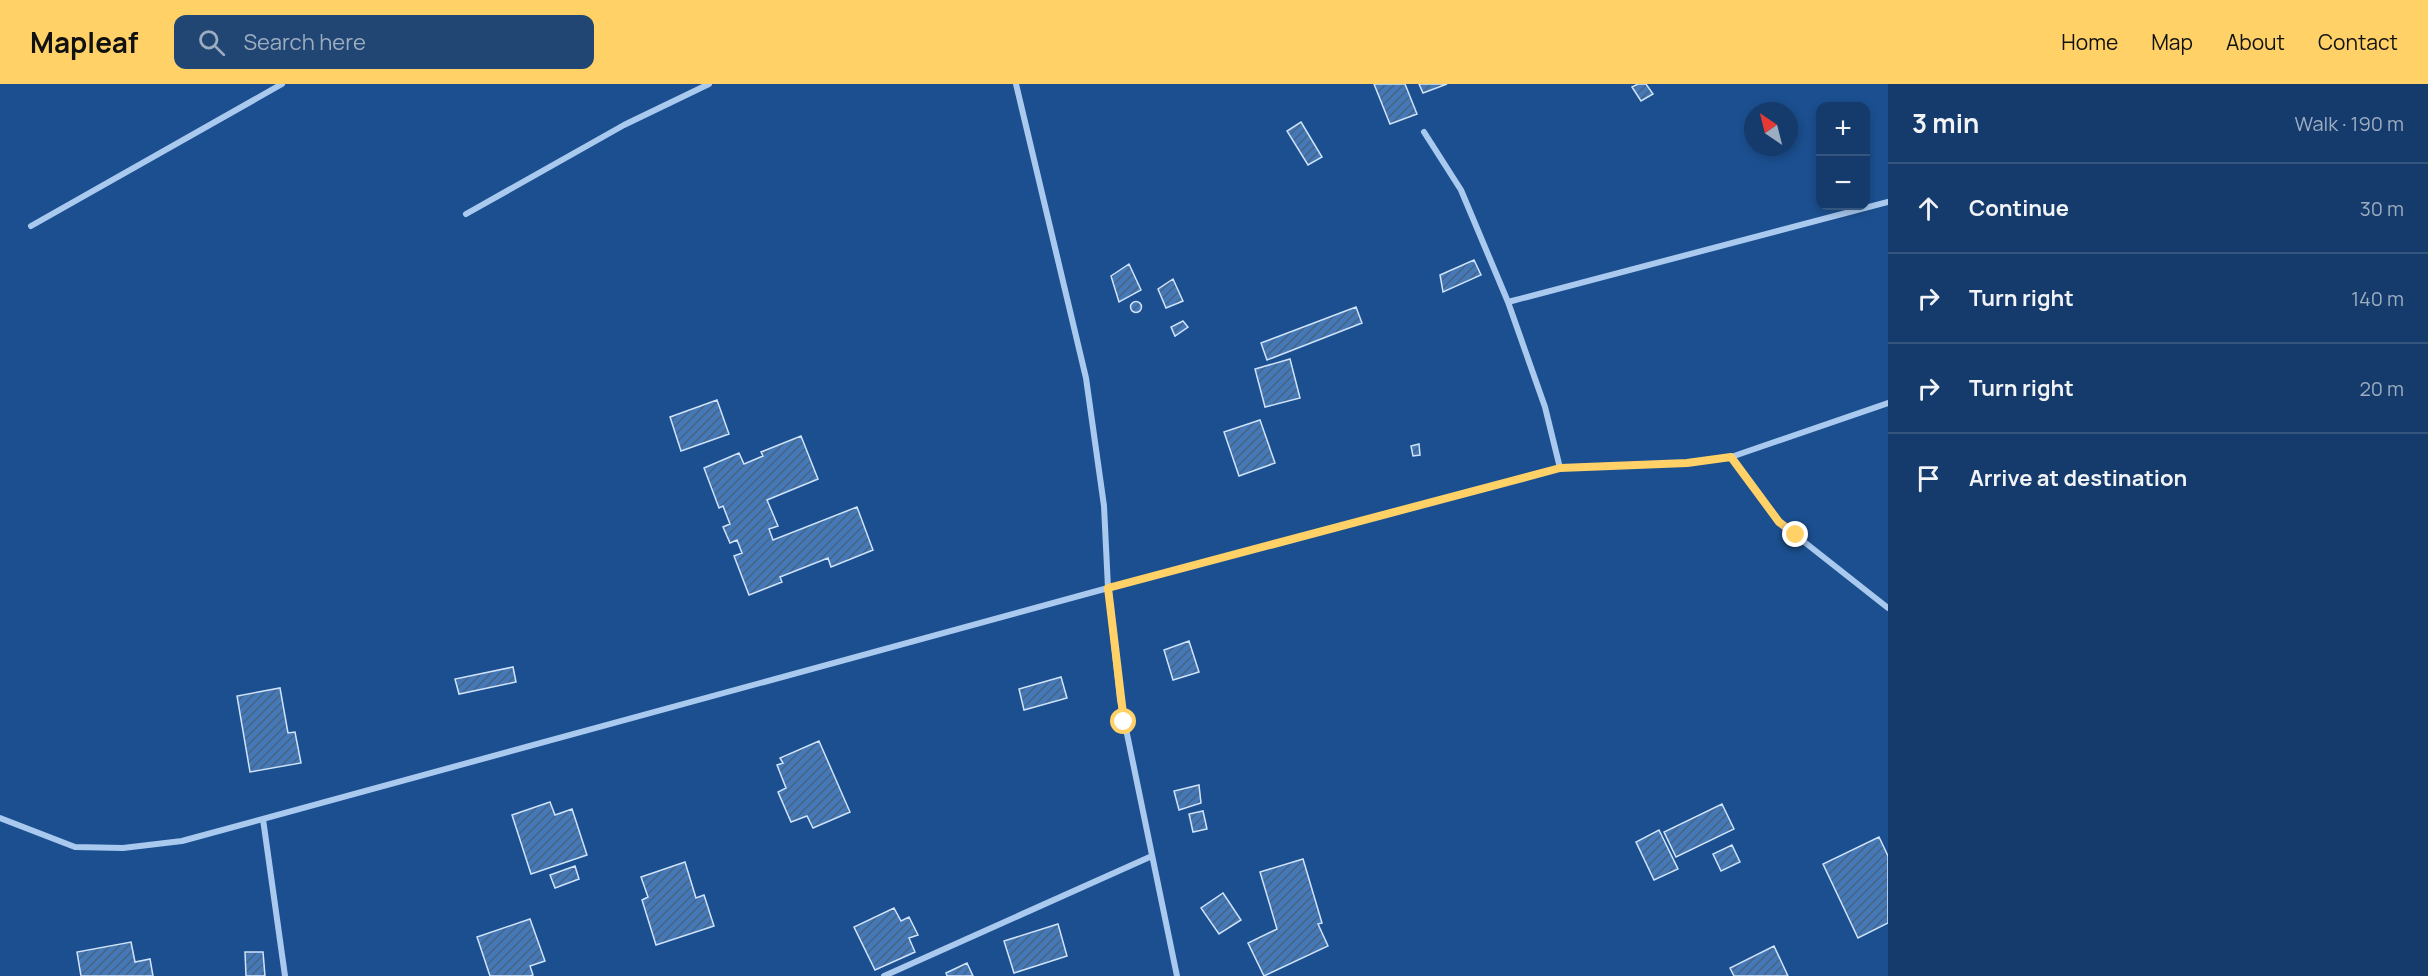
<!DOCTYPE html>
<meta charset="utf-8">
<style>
body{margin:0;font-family:Manrope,sans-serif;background:#214673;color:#f1f3f6}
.controls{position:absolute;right:18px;top:18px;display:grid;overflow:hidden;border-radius:12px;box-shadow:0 3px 9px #0003}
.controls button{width:54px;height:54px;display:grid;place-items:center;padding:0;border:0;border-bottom:2px solid #33557e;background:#143b6b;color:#f1f3f6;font:30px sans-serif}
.compass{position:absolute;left:1744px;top:18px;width:54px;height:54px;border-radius:50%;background:#143b6b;box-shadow:0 3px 9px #0003;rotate:325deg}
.stop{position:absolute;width:18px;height:18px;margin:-14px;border:4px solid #ffd166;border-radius:50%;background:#fff}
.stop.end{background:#ffd166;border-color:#fff;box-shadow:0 2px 6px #0008}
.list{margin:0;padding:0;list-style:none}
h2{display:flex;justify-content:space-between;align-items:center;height:78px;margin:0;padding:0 24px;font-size:26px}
h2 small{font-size:20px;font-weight:400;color:#9dadc1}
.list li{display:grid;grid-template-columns:39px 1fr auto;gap:18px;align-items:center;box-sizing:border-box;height:90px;padding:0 24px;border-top:2px solid #33557e}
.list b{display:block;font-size:22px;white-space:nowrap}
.list em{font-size:20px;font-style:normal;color:#9dadc1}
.icon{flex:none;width:33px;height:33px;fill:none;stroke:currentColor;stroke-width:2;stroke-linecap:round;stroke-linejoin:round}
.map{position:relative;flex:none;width:1888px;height:892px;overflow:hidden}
header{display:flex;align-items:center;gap:36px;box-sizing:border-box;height:84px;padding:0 30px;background:#ffd166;color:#111}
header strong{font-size:28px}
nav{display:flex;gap:33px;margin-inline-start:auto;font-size:21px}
.search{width:420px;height:54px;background:#214673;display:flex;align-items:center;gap:15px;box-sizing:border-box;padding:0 21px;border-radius:12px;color:#9dadc1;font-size:22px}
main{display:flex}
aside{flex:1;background:#143b6b}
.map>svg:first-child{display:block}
.building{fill:url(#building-hatch);stroke:#cfe3fa;stroke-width:1.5}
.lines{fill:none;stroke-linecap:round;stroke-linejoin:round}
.minor{stroke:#a9c9ee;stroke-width:6}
.route{stroke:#ffd166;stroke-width:8}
</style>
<header>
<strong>Mapleaf</strong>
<div class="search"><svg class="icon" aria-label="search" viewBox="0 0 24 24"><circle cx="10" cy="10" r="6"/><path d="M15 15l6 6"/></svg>Search here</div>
<nav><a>Home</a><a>Map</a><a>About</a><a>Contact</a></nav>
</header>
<main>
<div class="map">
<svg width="1888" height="892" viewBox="0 0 1888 892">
<defs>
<pattern id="building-hatch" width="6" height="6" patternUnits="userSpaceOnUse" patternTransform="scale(1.5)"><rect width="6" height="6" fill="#4478b7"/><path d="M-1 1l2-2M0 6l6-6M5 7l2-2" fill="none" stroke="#486282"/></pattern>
</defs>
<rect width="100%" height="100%" fill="#1b4f8f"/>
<path class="building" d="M1374,0H1405L1417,30L1390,40Z
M1419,0H1447L1423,9Z
M1638,0H1646L1653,10L1641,17L1632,3Z
M1301,38L1322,73L1308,81L1287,47Z
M1474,176L1481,191L1443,208L1440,191Z
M1129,180L1141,206L1119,218L1111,192Z
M1173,195L1183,217L1166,224L1158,205Z
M1130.5 223a5.5 5.5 0 1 1 11 0a5.5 5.5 0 1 1-11 0Z
M1356,223L1362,239L1267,276L1261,259Z
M1183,237L1188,243L1175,252L1171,243Z
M1290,275L1300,314L1265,323L1255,285Z
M717,316L729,350L681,367L670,333Z
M1260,336L1275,379L1239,392L1224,348Z
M801,352L818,395L767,416L778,442L769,445L773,456L857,423L873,466L831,483L828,474L780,493L782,498L749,511L734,472L742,469L737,456L730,459L723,443L730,440L723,422L719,424L704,384L739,369L744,380L763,372L761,368Z
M1419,360L1420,371L1413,372L1411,362Z
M1189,557L1199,588L1173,596L1164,566Z
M513,583L516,598L459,610L455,595Z
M1061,593L1067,614L1024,626L1019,605Z
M280,604L288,649L295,648L301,679L250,688L237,612Z
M819,657L850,728L813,744L807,732L791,738L778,708L786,704L777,681L783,679L780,674Z
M1199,701L1201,719L1179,726L1174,707Z
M550,718L555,731L572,725L587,771L531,790L512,731Z
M1722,720L1734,745L1676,773L1664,748Z
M1203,727L1207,745L1193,748L1189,730Z
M1659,746L1678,785L1654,796L1636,758Z
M1879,753L1888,772V839L1858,854L1823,780Z
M1732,761L1740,778L1721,787L1713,770Z
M1303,775L1322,839L1318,840L1328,862L1264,892L1248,859L1277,845L1260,788Z
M685,778L696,814L704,811L714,842L656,861L642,816L648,813L641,793Z
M575,782L579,795L555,804L550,791Z
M1223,809L1241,836L1219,850L1201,824Z
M894,824L901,837L909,833L918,851L909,854L915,868L875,886L854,843Z
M530,835L545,877L530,882L533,891L530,892H490L477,853Z
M1058,840L1067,872L1014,889L1004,857Z
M131,858L135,878L150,875L153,892H81L77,868Z
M1774,862L1788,892H1734L1730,884Z
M245,868H263L265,892H246Z
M967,879L973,892H947L946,889Z"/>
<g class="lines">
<path class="minor" d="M1016,0L1086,294L1104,422L1108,504L1120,616L1177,892
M1424,48L1461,106L1508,218
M466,130L624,41L709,0
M31,142L282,0
M1731,373L1779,438L1888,524
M1560,384L1545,323L1508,218L1888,118
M0,734L75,763L123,764L182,757L1108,504L1560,384L1687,379L1731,373L1888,319
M263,735L285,892
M884,892L1152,772"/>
</g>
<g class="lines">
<path class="route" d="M1124,638L1108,504L1560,384L1687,379L1731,373L1779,438L1796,451"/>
</g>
</svg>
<div class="controls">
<button>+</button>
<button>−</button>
</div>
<svg class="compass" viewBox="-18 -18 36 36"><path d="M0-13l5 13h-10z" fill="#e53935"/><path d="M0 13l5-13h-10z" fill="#9dadc1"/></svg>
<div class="stop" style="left:1124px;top:638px"></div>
<div class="stop end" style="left:1796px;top:451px"></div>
</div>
<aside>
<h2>3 min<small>Walk · 190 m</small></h2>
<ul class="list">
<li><svg class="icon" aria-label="ahead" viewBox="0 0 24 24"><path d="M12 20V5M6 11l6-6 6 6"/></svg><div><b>Continue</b></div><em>30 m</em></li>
<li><svg class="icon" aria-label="right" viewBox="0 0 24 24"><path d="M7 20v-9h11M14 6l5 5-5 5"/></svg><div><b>Turn right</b></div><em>140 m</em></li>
<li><svg class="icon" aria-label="right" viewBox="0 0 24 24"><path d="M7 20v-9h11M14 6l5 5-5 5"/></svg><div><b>Turn right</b></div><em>20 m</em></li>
<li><svg class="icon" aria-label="arrive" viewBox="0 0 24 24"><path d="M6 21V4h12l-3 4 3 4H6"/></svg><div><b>Arrive at destination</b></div></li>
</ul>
</aside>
</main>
